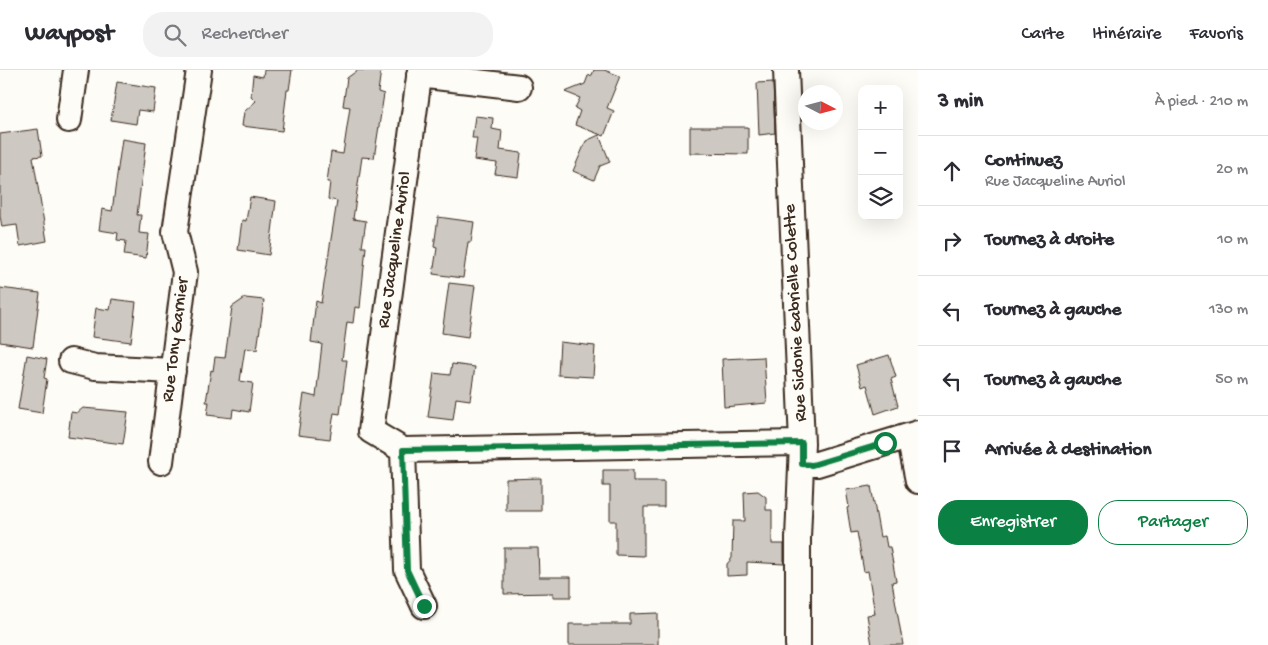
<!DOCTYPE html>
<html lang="fr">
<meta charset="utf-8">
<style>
body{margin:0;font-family:"Gochi Hand",sans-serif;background:#f2f2f3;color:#2b2b33}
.controls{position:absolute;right:15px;top:15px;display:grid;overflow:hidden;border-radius:10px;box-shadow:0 5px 20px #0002}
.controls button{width:45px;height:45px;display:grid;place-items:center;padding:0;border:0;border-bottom:1px solid #e1e1e2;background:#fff;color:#2b2b33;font:25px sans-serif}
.compass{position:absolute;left:798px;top:15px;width:45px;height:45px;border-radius:50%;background:#fff;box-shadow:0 5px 20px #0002;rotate:96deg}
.stop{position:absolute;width:15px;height:15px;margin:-11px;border:4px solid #0b8043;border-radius:50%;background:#fff}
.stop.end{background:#0b8043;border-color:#fff;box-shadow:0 1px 5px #0008}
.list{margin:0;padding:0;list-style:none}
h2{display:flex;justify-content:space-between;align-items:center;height:65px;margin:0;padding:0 20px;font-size:21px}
h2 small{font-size:16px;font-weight:400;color:#7c7c81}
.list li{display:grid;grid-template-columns:32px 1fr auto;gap:15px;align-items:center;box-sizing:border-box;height:70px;padding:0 20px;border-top:1px solid #e1e1e2}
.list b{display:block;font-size:19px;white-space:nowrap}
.list p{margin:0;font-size:16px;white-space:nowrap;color:#7c7c81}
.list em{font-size:16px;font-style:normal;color:#7c7c81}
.actions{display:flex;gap:10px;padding:15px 20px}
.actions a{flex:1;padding:11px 0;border:1px solid #0b8043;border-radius:20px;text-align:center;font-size:18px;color:#0b8043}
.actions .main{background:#0b8043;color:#fff}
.icon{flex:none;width:28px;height:28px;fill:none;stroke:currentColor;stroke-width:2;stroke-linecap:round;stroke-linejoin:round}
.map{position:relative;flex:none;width:918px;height:575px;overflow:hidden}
header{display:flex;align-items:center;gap:30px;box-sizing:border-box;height:70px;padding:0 25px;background:#fff;border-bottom:1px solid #e1e1e2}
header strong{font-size:24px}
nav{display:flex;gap:28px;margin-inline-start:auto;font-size:18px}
.search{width:350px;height:45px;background:#f2f2f3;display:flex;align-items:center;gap:12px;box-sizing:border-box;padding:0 18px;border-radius:20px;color:#7c7c81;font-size:19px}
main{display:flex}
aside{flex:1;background:#fff}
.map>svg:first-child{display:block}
.building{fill:#cdc8c2;stroke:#3b2a1e}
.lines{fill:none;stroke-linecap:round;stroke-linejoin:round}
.minor-casing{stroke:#3b2a1e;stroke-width:28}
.minor{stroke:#fdfcf7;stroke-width:24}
.route{stroke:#0b8043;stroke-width:6}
.labels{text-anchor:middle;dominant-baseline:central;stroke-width:4;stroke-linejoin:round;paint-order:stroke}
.street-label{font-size:18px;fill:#3b2a1e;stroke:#fdfcf7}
</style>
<header>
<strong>Waypost</strong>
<div class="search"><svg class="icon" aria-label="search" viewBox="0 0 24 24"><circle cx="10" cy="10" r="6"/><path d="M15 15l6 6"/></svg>Rechercher</div>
<nav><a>Carte</a><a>Itinéraire</a><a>Favoris</a></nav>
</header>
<main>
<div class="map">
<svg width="918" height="575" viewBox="0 0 918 575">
<rect width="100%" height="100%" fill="#fdfcf7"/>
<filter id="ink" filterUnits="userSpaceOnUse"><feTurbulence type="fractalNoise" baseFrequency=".02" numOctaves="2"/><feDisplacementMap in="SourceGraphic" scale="10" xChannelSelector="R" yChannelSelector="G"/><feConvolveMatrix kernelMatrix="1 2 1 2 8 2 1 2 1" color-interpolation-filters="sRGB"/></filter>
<g filter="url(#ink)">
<path class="building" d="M264,0H292L289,20H287L282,61L242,56L244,42L256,31L251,26L253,5L263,7Z
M358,0H381L378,22L384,24L374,88L362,87L353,149L366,151L362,177H366L361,227L360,238L355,237L353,253L347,252L342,290H347L340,344L334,343L330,369L298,365L304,324L316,327L322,274L311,272L316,231L321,233L337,131L328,129L330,112H327L331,82L343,84L350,37L343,36L347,8Z
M594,0H604L620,6L607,38L614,41L604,66L575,55L580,41L575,38L580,28L565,22L585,14L588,6L592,5Z
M117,12L156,18L153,42L138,40L136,54L111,50Z
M773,12L775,63L759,65L757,13Z
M475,46L493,48L492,59L502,61L500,80L521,83L518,107L495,104L497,93L474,90L477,68H472Z
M690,57H748V84L690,83Z
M38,59L42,86L33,87L47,171L20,176L17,155L2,157L0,146V64Z
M599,65L610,92L600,96L594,110L573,101L586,71Z
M122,69L146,73L137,145H141L139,163L149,164L146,188L124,185L126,171L117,170L118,163L99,160L102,139L112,141Z
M250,127L276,131L269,185L238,180L242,150L246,151Z
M438,147L474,152L471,172H468L463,208L433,204L437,178L434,177Z
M449,213L475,216L468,267L442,263Z
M0,218L40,223L33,277L0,272Z
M245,228L264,230L257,280L245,278L240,311L253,313L249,342L233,339L232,348L207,345L209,332H206L211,300L213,301L215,287L225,288L232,237Z
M112,229L136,232L131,272L92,267L96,238L110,240Z
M560,272L595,276L593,307L558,305Z
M27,285L47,289L44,308L47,309L42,343L18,339Z
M889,285L896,307L891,309L898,336L875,344L867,315L862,317L856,295Z
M764,287L767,333L724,337L722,289Z
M452,294L475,297L470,330L456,328L453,350L428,347L434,303L450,305Z
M83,338L128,342L123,374L68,367L71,342L77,343Z
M603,400H633V411H664V437H644V486L616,485V451H610V416H603Z
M541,408V441H506V409Z
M871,416L880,467L885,466L887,477H890L896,511L892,512L903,575H872L867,545L875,544L868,501L864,502L857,462L851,463L847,438L849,437L846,420Z
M758,421L766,427V440H772V474H784V494L747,492V505L727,506V494L732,488L733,451H745L744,422Z
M504,478H538L539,507H571V527H553V523L504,524Z
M658,543V575H569V554H630V544Z"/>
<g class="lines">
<g class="minor-casing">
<path id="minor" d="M420,0L371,361L403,380L802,373
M786,0L802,373L798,468V575
M419,5L519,17
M69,50L76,0
M71,291L95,297L173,301
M909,366L918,411
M403,380L407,500L424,536
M161,392L185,202L175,162L199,0
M802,394H817L918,363"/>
</g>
<use href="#minor" class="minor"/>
</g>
</g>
<g class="lines" filter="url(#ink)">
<path class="route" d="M424,536L407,500L403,380L802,373V394L812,395L885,373"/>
</g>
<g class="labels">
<g class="street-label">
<text transform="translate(395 180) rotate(-82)">Rue Jacqueline Auriol</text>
<text transform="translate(796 243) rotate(-93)">Rue Sidonie Gabrielle Colette</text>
<text transform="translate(176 270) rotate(-83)">Rue Tony Garnier</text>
</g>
</g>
</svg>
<div class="controls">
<button>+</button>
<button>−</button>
<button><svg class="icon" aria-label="layers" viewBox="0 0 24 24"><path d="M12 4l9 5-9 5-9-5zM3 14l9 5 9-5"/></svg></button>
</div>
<svg class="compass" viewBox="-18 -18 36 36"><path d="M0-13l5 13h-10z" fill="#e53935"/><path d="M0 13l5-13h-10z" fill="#7c7c81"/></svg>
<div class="stop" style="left:885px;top:373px"></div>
<div class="stop end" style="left:424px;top:536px"></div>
</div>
<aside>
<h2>3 min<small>À pied · 210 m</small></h2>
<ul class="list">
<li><svg class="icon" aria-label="ahead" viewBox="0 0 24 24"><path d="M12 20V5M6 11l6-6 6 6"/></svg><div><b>Continuez</b><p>Rue Jacqueline Auriol</p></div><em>20 m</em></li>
<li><svg class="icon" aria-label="right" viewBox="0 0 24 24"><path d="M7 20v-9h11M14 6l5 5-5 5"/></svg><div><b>Tournez à droite</b></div><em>10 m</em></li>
<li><svg class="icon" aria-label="left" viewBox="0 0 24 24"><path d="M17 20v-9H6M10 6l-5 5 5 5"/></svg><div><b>Tournez à gauche</b></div><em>130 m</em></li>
<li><svg class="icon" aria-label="left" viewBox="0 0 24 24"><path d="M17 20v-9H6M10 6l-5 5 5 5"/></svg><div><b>Tournez à gauche</b></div><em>50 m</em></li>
<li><svg class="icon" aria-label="arrive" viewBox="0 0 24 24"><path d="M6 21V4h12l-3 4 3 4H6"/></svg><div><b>Arrivée à destination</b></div></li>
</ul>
<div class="actions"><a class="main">Enregistrer</a><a>Partager</a></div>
</aside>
</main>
